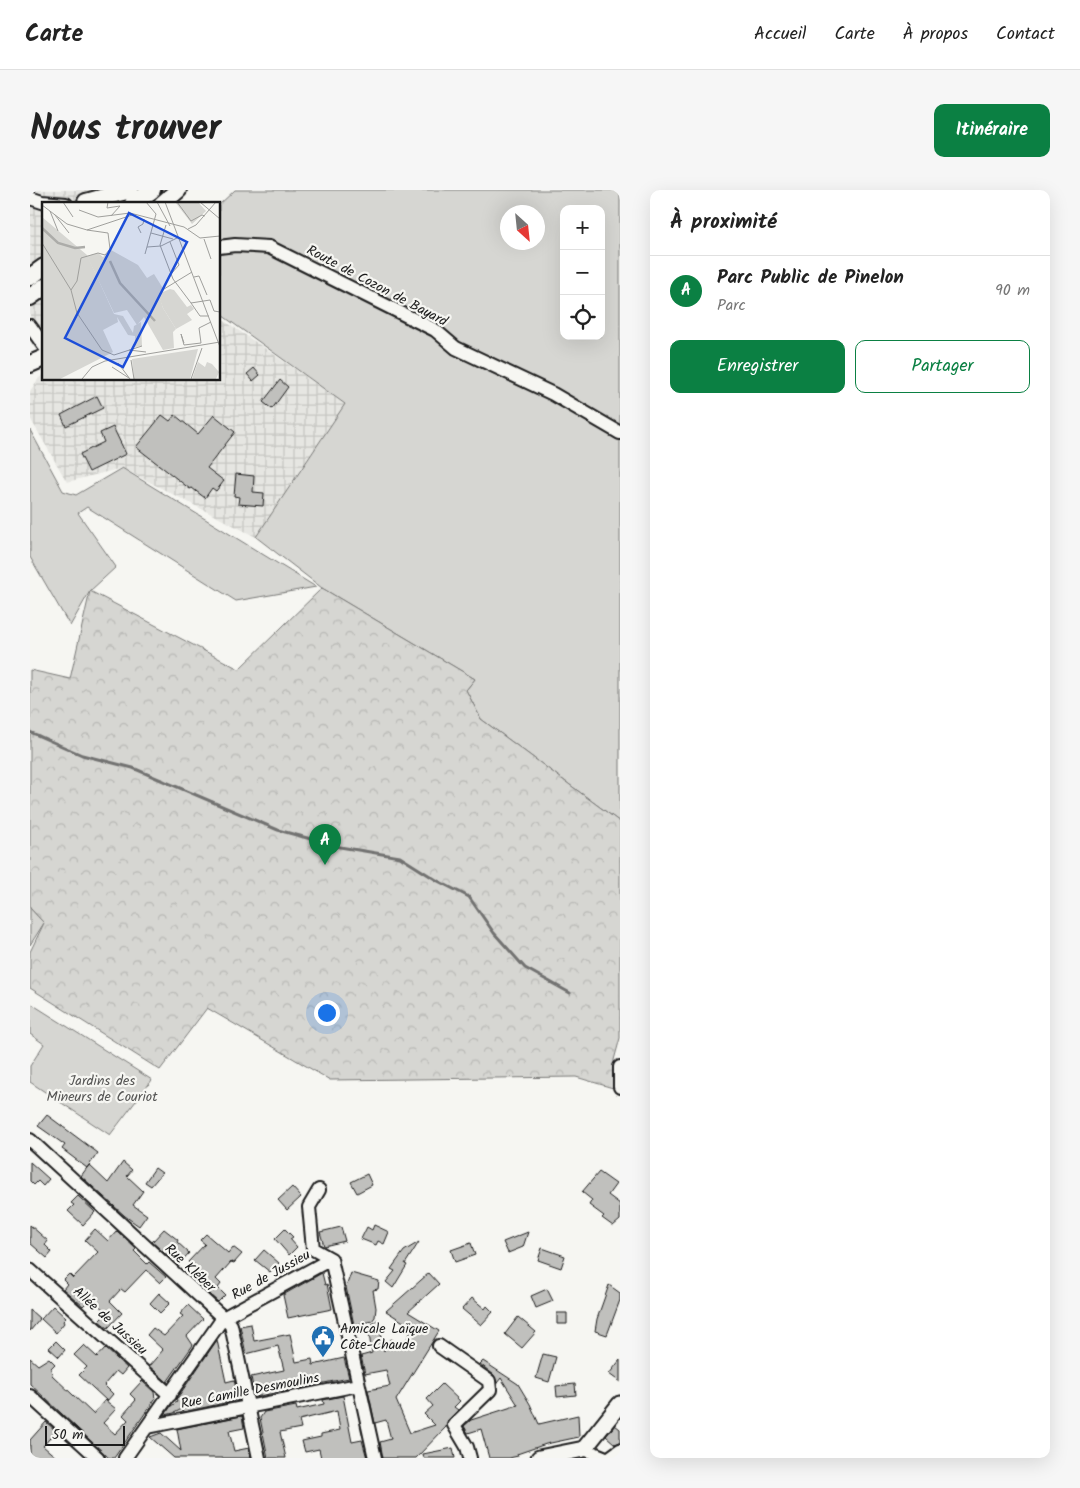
<!DOCTYPE html>
<html lang="fr">
<meta charset="utf-8">
<style>
body{margin:0;font-family:Kalam,sans-serif;background:#f6f6f6;color:#222}
.controls{position:absolute;right:15px;top:15px;display:grid;overflow:hidden;border-radius:10px;box-shadow:0 5px 20px #0002}
.controls button{width:45px;height:45px;display:grid;place-items:center;padding:0;border:0;border-bottom:1px solid #e0e0e0;background:#fff;color:#222;font:25px sans-serif}
.compass{position:absolute;left:470px;top:15px;width:45px;height:45px;border-radius:50%;background:#fff;box-shadow:0 5px 20px #0002;rotate:153deg}
.scale{position:absolute;left:15px;bottom:12px;width:80px;box-sizing:border-box;padding-left:5px;border:2px solid #1c1c1c;border-top:0;font-size:14px;line-height:18px;white-space:nowrap;color:#1c1c1c;-webkit-text-stroke:4px #f6f6f2;paint-order:stroke}
.you{position:absolute;left:296px;top:822px;width:18px;height:18px;margin:-12px;border:4px solid #fff;border-radius:50%;background:#1a73e8;box-shadow:0 0 0 8px #1a73e833}
.badge{display:grid;place-items:center;width:32px;height:32px;border-radius:50%;background:#0b8043;color:#fff;font-size:16px;font-weight:700}
.pin{position:absolute;translate:-50% -41px;filter:drop-shadow(0 1px 2px #0008)}
.pin::after{content:'';position:absolute;top:26px;width:18px;height:15px;background:inherit;clip-path:polygon(0 0,100% 0,50% 100%)}
.list{margin:0;padding:0;list-style:none}
h2{display:flex;justify-content:space-between;align-items:center;height:65px;margin:0;padding:0 20px;font-size:21px}
h2 small{font-size:16px;font-weight:400;color:#767676}
.list li{display:grid;grid-template-columns:32px 1fr auto;gap:15px;align-items:center;box-sizing:border-box;height:70px;padding:0 20px;border-top:1px solid #e0e0e0}
.list b{display:block;font-size:19px;white-space:nowrap}
.list p{margin:0;font-size:16px;white-space:nowrap;color:#767676}
.list em{font-size:16px;font-style:normal;color:#767676}
.actions{display:flex;gap:10px;padding:15px 20px}
.actions a{flex:1;padding:11px 0;border:1px solid #0b8043;border-radius:10px;text-align:center;font-size:18px;color:#0b8043}
.actions .main{background:#0b8043;color:#fff}
.icon{flex:none;width:28px;height:28px;fill:none;stroke:currentColor;stroke-width:2;stroke-linecap:round;stroke-linejoin:round}
.map{position:relative;flex:none;width:590px;height:1268px;overflow:hidden;border-radius:10px}
header{display:flex;align-items:center;gap:30px;box-sizing:border-box;height:70px;padding:0 25px;background:#fff;border-bottom:1px solid #e0e0e0}
header strong{font-size:24px}
nav{display:flex;gap:28px;margin-inline-start:auto;font-size:18px}
.intro{display:flex;align-items:center;justify-content:space-between;box-sizing:border-box;height:120px;padding:0 30px}
h1{margin:0;font-size:35px}
.button{padding:12px 22px;border-radius:10px;background:#0b8043;color:#fff;font-size:18px;font-weight:700}
main{display:flex;gap:30px;padding:0 30px}
aside{flex:1;background:#fff;border-radius:10px;box-shadow:0 5px 20px #0002}
.map>svg:first-child{display:block}
.industrial{fill:url(#industrial-grid)}
.green{fill:#d6d6d2;stroke:#797977;fill-rule:evenodd}
.park{fill:url(#park-crowns);stroke:#797977}
.lines{fill:none;stroke-linecap:round;stroke-linejoin:round}
.stream{stroke:#727271;stroke-width:3}
.building{fill:#c0c0bd;stroke:#1c1c1c}
.minor-casing{stroke:#1c1c1c;stroke-width:16}
.tertiary-casing{stroke:#1c1c1c;stroke-width:19}
.secondary-casing{stroke:#1c1c1c;stroke-width:20}
.minor{stroke:#f6f6f2;stroke-width:12}
.tertiary{stroke:#f6f6f2;stroke-width:15}
.secondary{stroke:#f6f6f2;stroke-width:16}
.labels{text-anchor:middle;dominant-baseline:central;stroke-width:4.5;stroke-linejoin:round;paint-order:stroke}
.street-label{font-size:14px;fill:#1c1c1c;stroke:#f6f6f2}
.park-label{font-size:14px;fill:#545453;stroke:#f6f6f2}
.poi-label{font-size:14px;fill:#1c1c1c;stroke:#f6f6f2;text-anchor:start}
.inset-river{fill:none;stroke:#acaca9;stroke-width:2.5}
.inset-road{fill:none;stroke:#9f9f9c;stroke-width:1}
.view{fill:#1d4ed8;fill-opacity:0.15;stroke:#1d4ed8;stroke-width:2.5}
.inset-edge{fill:none;stroke:#1c1c1c;stroke-width:2.5}
</style>
<header>
<strong>Carte</strong>
<nav><a>Accueil</a><a>Carte</a><a>À propos</a><a>Contact</a></nav>
</header>
<div class="intro"><h1>Nous trouver</h1><a class="button">Itinéraire</a></div>
<main>
<div class="map">
<svg width="590" height="1268" viewBox="0 0 590 1268">
<defs>
<pattern id="industrial-grid" width="8" height="8" patternUnits="userSpaceOnUse" patternTransform="scale(1.25)"><rect width="8" height="8" fill="#e6e6e2"/><path d="M0 4h8M4 0v8" fill="none" stroke="#c5c5c1"/></pattern>
<pattern id="park-crowns" width="20" height="18" patternUnits="userSpaceOnUse" patternTransform="scale(1.25)"><rect width="20" height="18" fill="#d6d6d2"/><path d="M2 6a3 3 0 1 1 6 0M12 15a3 3 0 1 1 6 0" fill="none" stroke="#b7b7b4"/></pattern>
</defs>
<rect width="100%" height="100%" fill="#f6f6f2"/>
<filter id="ink" filterUnits="userSpaceOnUse"><feTurbulence type="fractalNoise" baseFrequency=".02" numOctaves="2"/><feDisplacementMap in="SourceGraphic" scale="10" xChannelSelector="R" yChannelSelector="G"/><feConvolveMatrix kernelMatrix="1 2 1 2 8 2 1 2 1" color-interpolation-filters="sRGB"/></filter>
<g filter="url(#ink)">
<path class="industrial" d="M0,0H148L142,14H14V171L0,151Z
M189,127L316,214L226,347L92,278L37,292L0,228V201L9,188L14,184V189H189Z"/>
<path class="green" d="M205,0H590V632L451,529L436,500L445,489L292,398L226,347L315,214L189,123V15ZM534,19H571V146H534ZM478,22H508V52H478Z
M0,240L33,301L46,305L92,278L286,397L206,411L57,317L48,323L86,377L60,401L40,436L0,367Z
M0,718L14,733L0,755Z
M0,813L122,890L80,945L0,892V876L14,854L0,844Z"/>
<path class="park" d="M292,398L445,489L436,500L451,529L590,632V848L584,870L583,898L546,887L300,890L177,818L130,880L0,798V762L14,733L0,718V480L40,489L60,401L209,479Z"/>
<g class="lines">
<path class="stream" d="M0,542L52,565L103,578L248,640L310,657L370,667L408,691L439,707L464,743L495,778L540,803"/>
</g>
<path class="building" d="M224,178L230,185L223,191L217,184Z
M250,190L258,197L242,219L233,212Z
M67,206L73,218L36,236L31,225Z
M132,225L140,231L145,225L168,244L184,225L205,242L177,278L194,291L186,301L182,298L175,308L162,298L160,299L106,257Z
M83,237L96,264L59,282L50,264L74,252L70,243Z
M206,284L224,286L223,302L234,303L233,316L208,314L209,307L204,306Z
M17,925L68,963L57,978L32,959L35,955L8,936Z
M0,972L19,989L13,996L8,991L4,995L0,991Z
M93,972L102,980L97,986L113,1001L103,1015L117,1025L109,1036L95,1026L51,986L59,975L78,993Z
M125,978L132,983L121,996L115,992Z
M569,982L586,994L578,1005L590,1014V1030L583,1036L572,1028L574,1026L559,1015L562,1010L552,1002Z
M337,984L342,995L327,1003L321,992Z
M262,997L271,1007L257,1020L248,1010Z
M48,1006L65,1022L53,1035L38,1021L44,1015L41,1013Z
M0,1035L18,1051L15,1055L22,1062L17,1068L0,1053Z
M344,1035L359,1042L354,1054L348,1051L346,1055L331,1049L337,1037L342,1040Z
M311,1037L315,1051L294,1056L290,1042Z
M65,1039L78,1051L87,1041L106,1059L104,1061L117,1074L119,1072L136,1087L130,1093L116,1080L95,1102L91,1099L80,1111L92,1123L78,1138L69,1131L77,1123L61,1108L53,1116L33,1099L37,1094L33,1090L39,1084L43,1088L68,1062L55,1050Z
M134,1039L148,1050L147,1052L159,1063L148,1075L122,1052Z
M255,1039L263,1047L260,1049L267,1057L259,1065L245,1049Z
M498,1042L493,1057L478,1063L473,1052Z
M176,1044L198,1063L203,1057L212,1064L204,1073L201,1072L186,1089L191,1094L188,1098L195,1105L188,1112L169,1095L175,1088L158,1072L175,1054L170,1050Z
M389,1052L375,1074L377,1075L363,1098L356,1092L365,1081L361,1079L374,1061Z
M441,1053L445,1065L425,1072L421,1060Z
M512,1058L535,1066L531,1078L508,1070Z
M234,1060L249,1073L240,1082L225,1070Z
M292,1083L295,1095L297,1094L302,1119L258,1128L253,1105Z
M321,1083L349,1091L348,1099L343,1100L346,1118L345,1127L342,1131L324,1135L316,1097Z
M399,1083L409,1094L378,1122L409,1141L366,1210L380,1243L405,1235L394,1224L403,1216L397,1209L412,1194L430,1211L424,1217L428,1220L418,1230L416,1237L386,1268H353L350,1252L361,1249L356,1230L345,1233L338,1200L360,1196L356,1180L335,1184L331,1166L342,1163L338,1138L348,1129L354,1161L361,1149L373,1156L383,1138L356,1121Z
M579,1095L590,1103V1110L577,1145L565,1141L567,1129Z
M517,1099L523,1111L506,1118L501,1106Z
M129,1103L140,1113L130,1123L120,1113Z
M442,1108L455,1119L457,1116L463,1122L451,1135L432,1119Z
M158,1115L173,1129L157,1146L163,1155L137,1192L119,1176L133,1160L117,1145L123,1138L134,1146L153,1126L150,1124Z
M23,1116L36,1128L33,1131L34,1133L26,1143L11,1129Z
M0,1120L10,1129L0,1141Z
M527,1123H537V1134H527Z
M488,1127L506,1142L492,1158L475,1144Z
M221,1134L224,1151L260,1144L266,1172L282,1169L283,1175L314,1168L319,1188L225,1207L221,1187L254,1180L248,1156L216,1164L210,1136Z
M187,1150L196,1192L204,1190L209,1210L153,1222L152,1219L144,1223L135,1225L141,1216L147,1212L146,1210L148,1207Z
M26,1151L35,1160L29,1167L19,1158Z
M54,1155L67,1167L75,1158L97,1178L91,1185L86,1181L74,1195L83,1204L77,1211L49,1185L57,1177L44,1165Z
M513,1164L526,1167L519,1192L506,1188Z
M0,1168L8,1175L19,1168L25,1174L21,1178L22,1185L63,1224L75,1210L86,1219L73,1233L85,1244L98,1230L93,1225L106,1210L100,1204L112,1191L124,1202L125,1209L84,1268H79L0,1194Z
M590,1170V1192L579,1184Z
M453,1171L488,1194L500,1214L509,1234L548,1225L549,1247L516,1254L487,1264L488,1266L479,1268H459L451,1239L438,1243L434,1236L441,1230L488,1215L471,1188L467,1193L464,1185L450,1174Z
M545,1194L546,1205L527,1207L526,1196Z
M313,1206L322,1252L332,1250L337,1268H291L289,1259L275,1262L272,1251L291,1247V1244L310,1240L307,1221L269,1230L271,1238L250,1242L256,1268H238L230,1228L234,1222L266,1216L267,1220L294,1214L293,1210Z
M212,1226L214,1238L199,1241L204,1261L219,1258L221,1268H144L120,1247L131,1243L151,1261L147,1239Z
M16,1232L26,1241L13,1256L27,1268H0V1250Z
M585,1235L590,1239V1252L585,1254L576,1246Z
M423,1258L425,1268H394L393,1264Z"/>
<g class="lines">
<g class="minor-casing">
<path id="minor" d="M0,8L12,12L36,14
M189,57L205,55L239,57L405,140L426,158L523,204L590,243
M0,136L14,156
M590,877V897
M0,950L201,1135L229,1268
M289,1000L279,1017L283,1059L301,1069
M301,1069L345,1268
M0,1080L140,1205
M409,1156L459,1191L460,1200L424,1235L437,1257L440,1268
M0,1206L68,1268
M117,1237L328,1195
M554,1259L576,1268
M95,1268L193,1128L301,1069
M579,1268L590,1260"/>
</g>
<g class="tertiary-casing">
<path id="tertiary" d="M509,1268L554,1259L590,1214"/>
</g>
<g class="secondary-casing">
<path id="secondary" d="M56,12L100,0
M103,14L122,0
M132,14L148,0
M0,87L14,77
M0,107L14,97
M0,174L14,168"/>
</g>
<use href="#minor" class="minor"/>
<use href="#tertiary" class="tertiary"/>
<use href="#secondary" class="secondary"/>
</g>
</g>
<defs>
<g id="civic-pin" transform="scale(1.25)"><path d="M0 17L-7.5 6A9.5 9.5 0 1 1 7.5 6Z" fill="#1f6fb2" stroke="#f6f6f2"/><path d="M-.6-6.5H3V-4.5H.6V-3L4-1V1h2V6H-6V1h2V-1L-.6-3ZM-1.2 2.5V6h2.4V2.5Z" fill="#fff"/></g>
</defs>
<g fill-rule="evenodd">
<use href="#civic-pin" x="293" y="1147"/>
</g>
<g class="labels">
<g class="street-label">
<text transform="translate(347 96) rotate(28)">Route de Cozon de Bayard</text>
<text transform="translate(160 1078) rotate(43)">Rue Kléber</text>
<text transform="translate(241 1085) rotate(-29)">Rue de Jussieu</text>
<text transform="translate(80 1131) rotate(42)">Allée de Jussieu</text>
<text transform="translate(220 1201) rotate(-11)">Rue Camille Desmoulins</text>
</g>
<g class="park-label">
<text x="72" y="891">Jardins des<tspan x="72" dy="16">Mineurs de Couriot</tspan></text>
</g>
<g class="poi-label">
<text x="310" y="1139">Amicale Laïque<tspan x="310" dy="16">Côte-Chaude</tspan></text>
</g>
</g>
<g transform="translate(12 12)">
<rect width="178" height="178" fill="#f6f6f2"/>
<path d="M133,0H156L164,9L150,22ZM0,15L45,53L72,112L81,114L91,131L92,124L99,120L100,144L93,145V134L86,133L75,115L76,120L61,128L71,150L18,177H0ZM128,87L132,88L145,105L149,103L152,107L145,112L150,118L134,127L121,106L116,92ZM156,147L148,177H92L90,157ZM156,160L163,165L165,160L170,162L177,170L174,177H150Z" fill="#d6d6d2"/>
<path d="M69,48L96,63L105,76L112,72L122,88L117,93L121,106L134,127L131,130L132,146L121,148L102,115L95,123L85,108L72,111L45,54L56,51L61,55Z" fill="#d6d6d2"/>
<path class="inset-river" d="M0,26L16,41L33,46L43,45M68,59L78,81L113,119"/>
<path class="inset-road" d="M21,0L31,15M66,0L65,6L78,4L69,14M104,0L114,12M115,0L128,24M123,0L178,145M135,0L149,19L160,13L163,14M158,0L178,17M0,3L25,22L45,28L90,13M37,8L56,15L88,11L142,25L158,36L178,34M8,9L16,29M13,13L27,31M124,23L118,43L131,77L149,101L168,98L172,109L178,110M146,27L154,23L174,0M99,31L96,25L101,22L102,17M109,31L131,37M162,37L169,57M128,40L137,63L129,72M0,41L29,88L35,111L60,148L72,153L100,144M105,45L119,44L137,35M103,52L114,12M152,75L157,74L165,93M122,87L150,70M29,88L35,79L39,56L56,51L63,53L68,47L66,31L45,28M149,101L158,114H167M142,141L139,132L142,143L159,141L157,126L169,120M87,148L104,150M89,158L92,177M76,161L88,177M70,165L87,176M40,177L50,165L63,159L178,140M149,177L160,146"/>
<path class="view" d="M87,11L145,40L81,165L23,136Z"/>
<rect width="178" height="178" class="inset-edge"/>
</g>
</svg>
<div class="controls">
<button>+</button>
<button>−</button>
<button><svg class="icon" aria-label="locate" viewBox="0 0 24 24"><circle cx="12" cy="12" r="6"/><path d="M12 2v4M12 18v4M2 12h4M18 12h4"/></svg></button>
</div>
<svg class="compass" viewBox="-18 -18 36 36"><path d="M0-13l5 13h-10z" fill="#e53935"/><path d="M0 13l5-13h-10z" fill="#767676"/></svg>
<div class="scale">50 m</div>
<div class="you"></div>
<div class="pin badge" style="left:295px;top:675px">A</div>
</div>
<aside>
<h2>À proximité<small></small></h2>
<ul class="list">
<li><span class="badge">A</span><div><b>Parc Public de Pinelon</b><p>Parc</p></div><em>90 m</em></li>
</ul>
<div class="actions"><a class="main">Enregistrer</a><a>Partager</a></div>
</aside>
</main>
